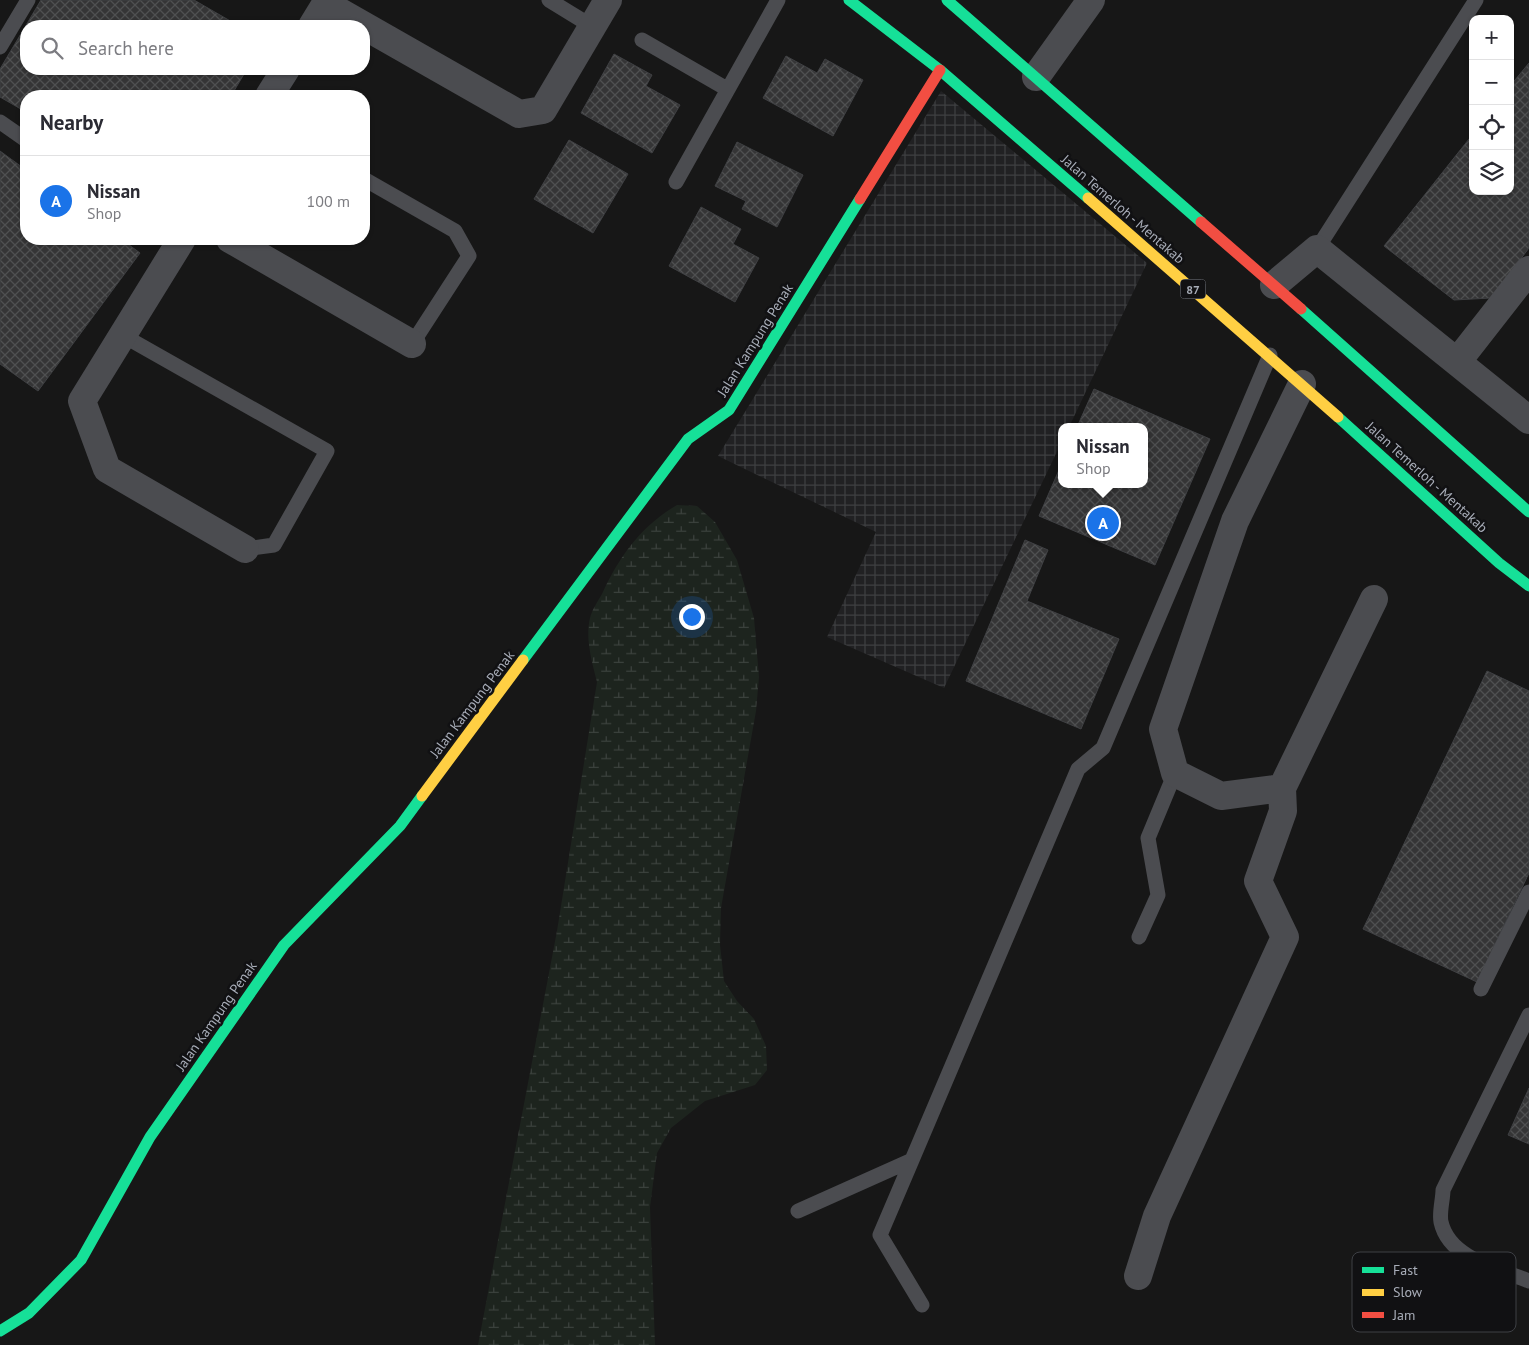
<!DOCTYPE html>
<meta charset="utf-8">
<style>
body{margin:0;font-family:"PT Sans",sans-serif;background:#f2f2f3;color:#2b2b33}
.controls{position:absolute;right:15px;top:15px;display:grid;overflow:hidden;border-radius:10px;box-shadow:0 1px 4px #0004}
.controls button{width:45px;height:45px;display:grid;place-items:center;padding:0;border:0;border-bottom:1px solid #e1e1e2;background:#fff;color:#2b2b33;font:25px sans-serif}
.you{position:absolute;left:691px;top:616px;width:18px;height:18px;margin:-12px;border:4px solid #fff;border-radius:50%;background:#1a73e8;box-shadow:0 0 0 8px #1a73e833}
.badge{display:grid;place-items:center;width:32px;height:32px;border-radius:50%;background:#1a73e8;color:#fff;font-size:16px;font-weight:700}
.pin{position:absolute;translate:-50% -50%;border:2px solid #fff;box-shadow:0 1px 5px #0006}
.popup{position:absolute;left:1058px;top:423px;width:90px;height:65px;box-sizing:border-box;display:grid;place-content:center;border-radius:10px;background:#fff;filter:drop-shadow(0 1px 4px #0005);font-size:16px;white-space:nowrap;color:#7c7c81}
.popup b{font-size:19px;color:#2b2b33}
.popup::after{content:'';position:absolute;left:50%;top:100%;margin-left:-10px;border:10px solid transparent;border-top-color:#fff}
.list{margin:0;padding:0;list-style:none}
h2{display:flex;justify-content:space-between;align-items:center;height:65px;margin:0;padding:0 20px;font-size:21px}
h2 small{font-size:16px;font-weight:400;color:#7c7c81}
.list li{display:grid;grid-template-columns:32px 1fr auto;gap:15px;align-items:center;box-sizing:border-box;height:90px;padding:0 20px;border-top:1px solid #e1e1e2}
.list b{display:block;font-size:19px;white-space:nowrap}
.list p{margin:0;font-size:16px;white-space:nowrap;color:#7c7c81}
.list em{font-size:16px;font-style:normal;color:#7c7c81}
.icon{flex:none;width:28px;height:28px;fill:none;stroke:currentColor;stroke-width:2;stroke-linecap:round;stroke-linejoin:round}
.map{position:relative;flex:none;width:1529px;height:1345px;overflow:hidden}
.search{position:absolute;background:#fff;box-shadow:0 1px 4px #0004;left:20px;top:20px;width:350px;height:55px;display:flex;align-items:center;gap:12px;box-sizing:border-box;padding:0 18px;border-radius:20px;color:#7c7c81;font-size:19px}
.panel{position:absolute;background:#fff;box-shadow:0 1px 4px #0004;left:20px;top:90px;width:350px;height:155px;border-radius:20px}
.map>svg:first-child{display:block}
.industrial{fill:url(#industrial-grid)}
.wetland{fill:url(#wetland-marsh)}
.building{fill:url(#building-cross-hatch);stroke:#3f4043}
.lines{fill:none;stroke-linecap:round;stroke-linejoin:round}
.lane{stroke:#4b4c50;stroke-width:15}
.street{stroke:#4b4c50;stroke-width:28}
.fast{stroke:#16e098;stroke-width:11}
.slow{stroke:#ffcf43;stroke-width:11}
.jam{stroke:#f24e42;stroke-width:11}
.labels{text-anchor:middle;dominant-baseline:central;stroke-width:5;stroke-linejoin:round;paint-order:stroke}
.shield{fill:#111113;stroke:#7b7e86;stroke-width:1}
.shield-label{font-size:12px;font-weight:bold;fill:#a8adb8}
.street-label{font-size:14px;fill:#a8adb8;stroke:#111113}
.key{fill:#111113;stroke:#3e4045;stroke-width:1}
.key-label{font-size:14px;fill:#a8adb8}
</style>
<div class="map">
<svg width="1529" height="1345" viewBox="0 0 1529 1345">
<defs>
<pattern id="industrial-grid" width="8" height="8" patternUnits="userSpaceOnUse" patternTransform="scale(1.25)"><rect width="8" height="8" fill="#212123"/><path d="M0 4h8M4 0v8" fill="none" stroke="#3e3f41"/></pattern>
<pattern id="wetland-marsh" width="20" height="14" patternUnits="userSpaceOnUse" patternTransform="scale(1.25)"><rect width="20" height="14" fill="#1d241e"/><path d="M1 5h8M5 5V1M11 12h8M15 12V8" fill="none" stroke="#3b413d"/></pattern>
<pattern id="building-cross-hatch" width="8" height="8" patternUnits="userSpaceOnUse" patternTransform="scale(1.25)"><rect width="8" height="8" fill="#353536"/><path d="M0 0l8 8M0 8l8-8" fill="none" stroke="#4f5051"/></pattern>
</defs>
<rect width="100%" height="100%" fill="#171717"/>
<path class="industrial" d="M941,91L1147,263L1069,427H1062V441L944,688L827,637L876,532L718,456Z"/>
<path class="wetland" d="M677,505L697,506L715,522L737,560L754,618L759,677L756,711L721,908L720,945L724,981L737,1001L754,1019L766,1046L767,1070L755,1085L705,1101L671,1128L657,1153L650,1207L655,1345H478L557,931L597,682C592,662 585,639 590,618C592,610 598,601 602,594C619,557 641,526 677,505Z"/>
<path class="building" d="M41,0H194L239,26H26V69H247L231,96H26V112L0,97V69Z
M614,54L652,75L646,86L680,105L652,153L581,113Z
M786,56L817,73L825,59L863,80L833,136L763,98Z
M1529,63V248L1491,298L1454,300L1384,246L1473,134V191H1510V86Z
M569,140L628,174L593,233L534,199Z
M737,142L803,175L777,227L742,209L746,201L715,186Z
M0,151L26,170V239H121L140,253L38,391L0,364Z
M701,207L741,229L733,244L759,258L735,302L669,266Z
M1094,389L1210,439L1155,565L1039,516L1062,463V484H1144V427H1077Z
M1025,540L1048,550L1027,601L1119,639L1081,729L966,681Z
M1487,671L1529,691V873L1477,982L1363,929Z
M1529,1088V1144L1508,1135Z"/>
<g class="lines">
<path class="lane" d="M549,0L593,27
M642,40L727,89
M0,47L28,0
M0,122L26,140
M364,179L455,231L469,256L412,344
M676,182L778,0
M1317,249L1476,0
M122,335L327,451L274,545L245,549
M1139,937L1158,895L1148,838L1175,773
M1481,989L1529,892
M1529,1015L1443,1190C1443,1199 1439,1213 1441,1222C1449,1259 1499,1269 1529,1281
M912,1160L880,1235L922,1305
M798,1211L912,1160L1078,769L1103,748L1270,355"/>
<path class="street" d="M326,4L519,114L543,110L608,0
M312,26L328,0
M1036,77L1091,0
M269,96L286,69
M182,239L82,401L107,469L245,549
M230,239L412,344
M1274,285L1317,249L1529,420
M1457,362L1529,270
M1302,384L1235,521L1163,729L1175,773L1221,796L1282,788L1374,599
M1138,1276L1157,1216L1285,937L1258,881L1283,811L1282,788"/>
<path class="fast" d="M849,0L940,70L1088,198
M947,0L1201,222
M1301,309L1529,512
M1338,417L1499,563L1529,586
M523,660L688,439L729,410L860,199
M0,1331L29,1313L81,1260L150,1137L284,945L400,826L422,796"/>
<path class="slow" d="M1088,198L1338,417
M422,796L523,660"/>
<path class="jam" d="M860,199L940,70
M1201,222L1301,309"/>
</g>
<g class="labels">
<rect class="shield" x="1180.5" y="279.5" width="25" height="19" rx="4"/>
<g class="shield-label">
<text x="1193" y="289">87</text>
</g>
<g class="street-label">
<text transform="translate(1123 209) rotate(41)">Jalan Temerloh - Mentakab</text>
<text transform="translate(755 340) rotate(-58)">Jalan Kampung Penak</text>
<text transform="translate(1427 477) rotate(42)">Jalan Temerloh - Mentakab</text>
<text transform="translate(472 704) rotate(-53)">Jalan Kampung Penak</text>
<text transform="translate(216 1016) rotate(-55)">Jalan Kampung Penak</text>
</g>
</g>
<rect x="1352" y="1252" width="164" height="80" rx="8" class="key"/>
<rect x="1362" y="1267" width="22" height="6" fill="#16e098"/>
<rect x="1362" y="1289" width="22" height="7" fill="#ffcf43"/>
<rect x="1362" y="1312" width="22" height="6" fill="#f24e42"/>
<g class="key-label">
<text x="1393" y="1275">Fast</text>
<text x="1393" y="1297">Slow</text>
<text x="1393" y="1320">Jam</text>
</g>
</svg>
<div class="controls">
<button>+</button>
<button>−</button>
<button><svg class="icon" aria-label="locate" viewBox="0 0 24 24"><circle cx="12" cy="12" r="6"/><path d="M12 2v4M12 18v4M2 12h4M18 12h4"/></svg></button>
<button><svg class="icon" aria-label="layers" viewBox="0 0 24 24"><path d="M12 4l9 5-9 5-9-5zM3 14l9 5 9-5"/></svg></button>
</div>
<div class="you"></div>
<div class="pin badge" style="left:1103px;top:523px">A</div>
<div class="popup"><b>Nissan</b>Shop</div>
<div class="search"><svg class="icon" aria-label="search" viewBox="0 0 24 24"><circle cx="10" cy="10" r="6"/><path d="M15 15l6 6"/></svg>Search here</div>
<section class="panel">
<h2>Nearby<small></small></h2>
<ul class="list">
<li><span class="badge">A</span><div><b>Nissan</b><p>Shop</p></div><em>100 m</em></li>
</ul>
</section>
</div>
